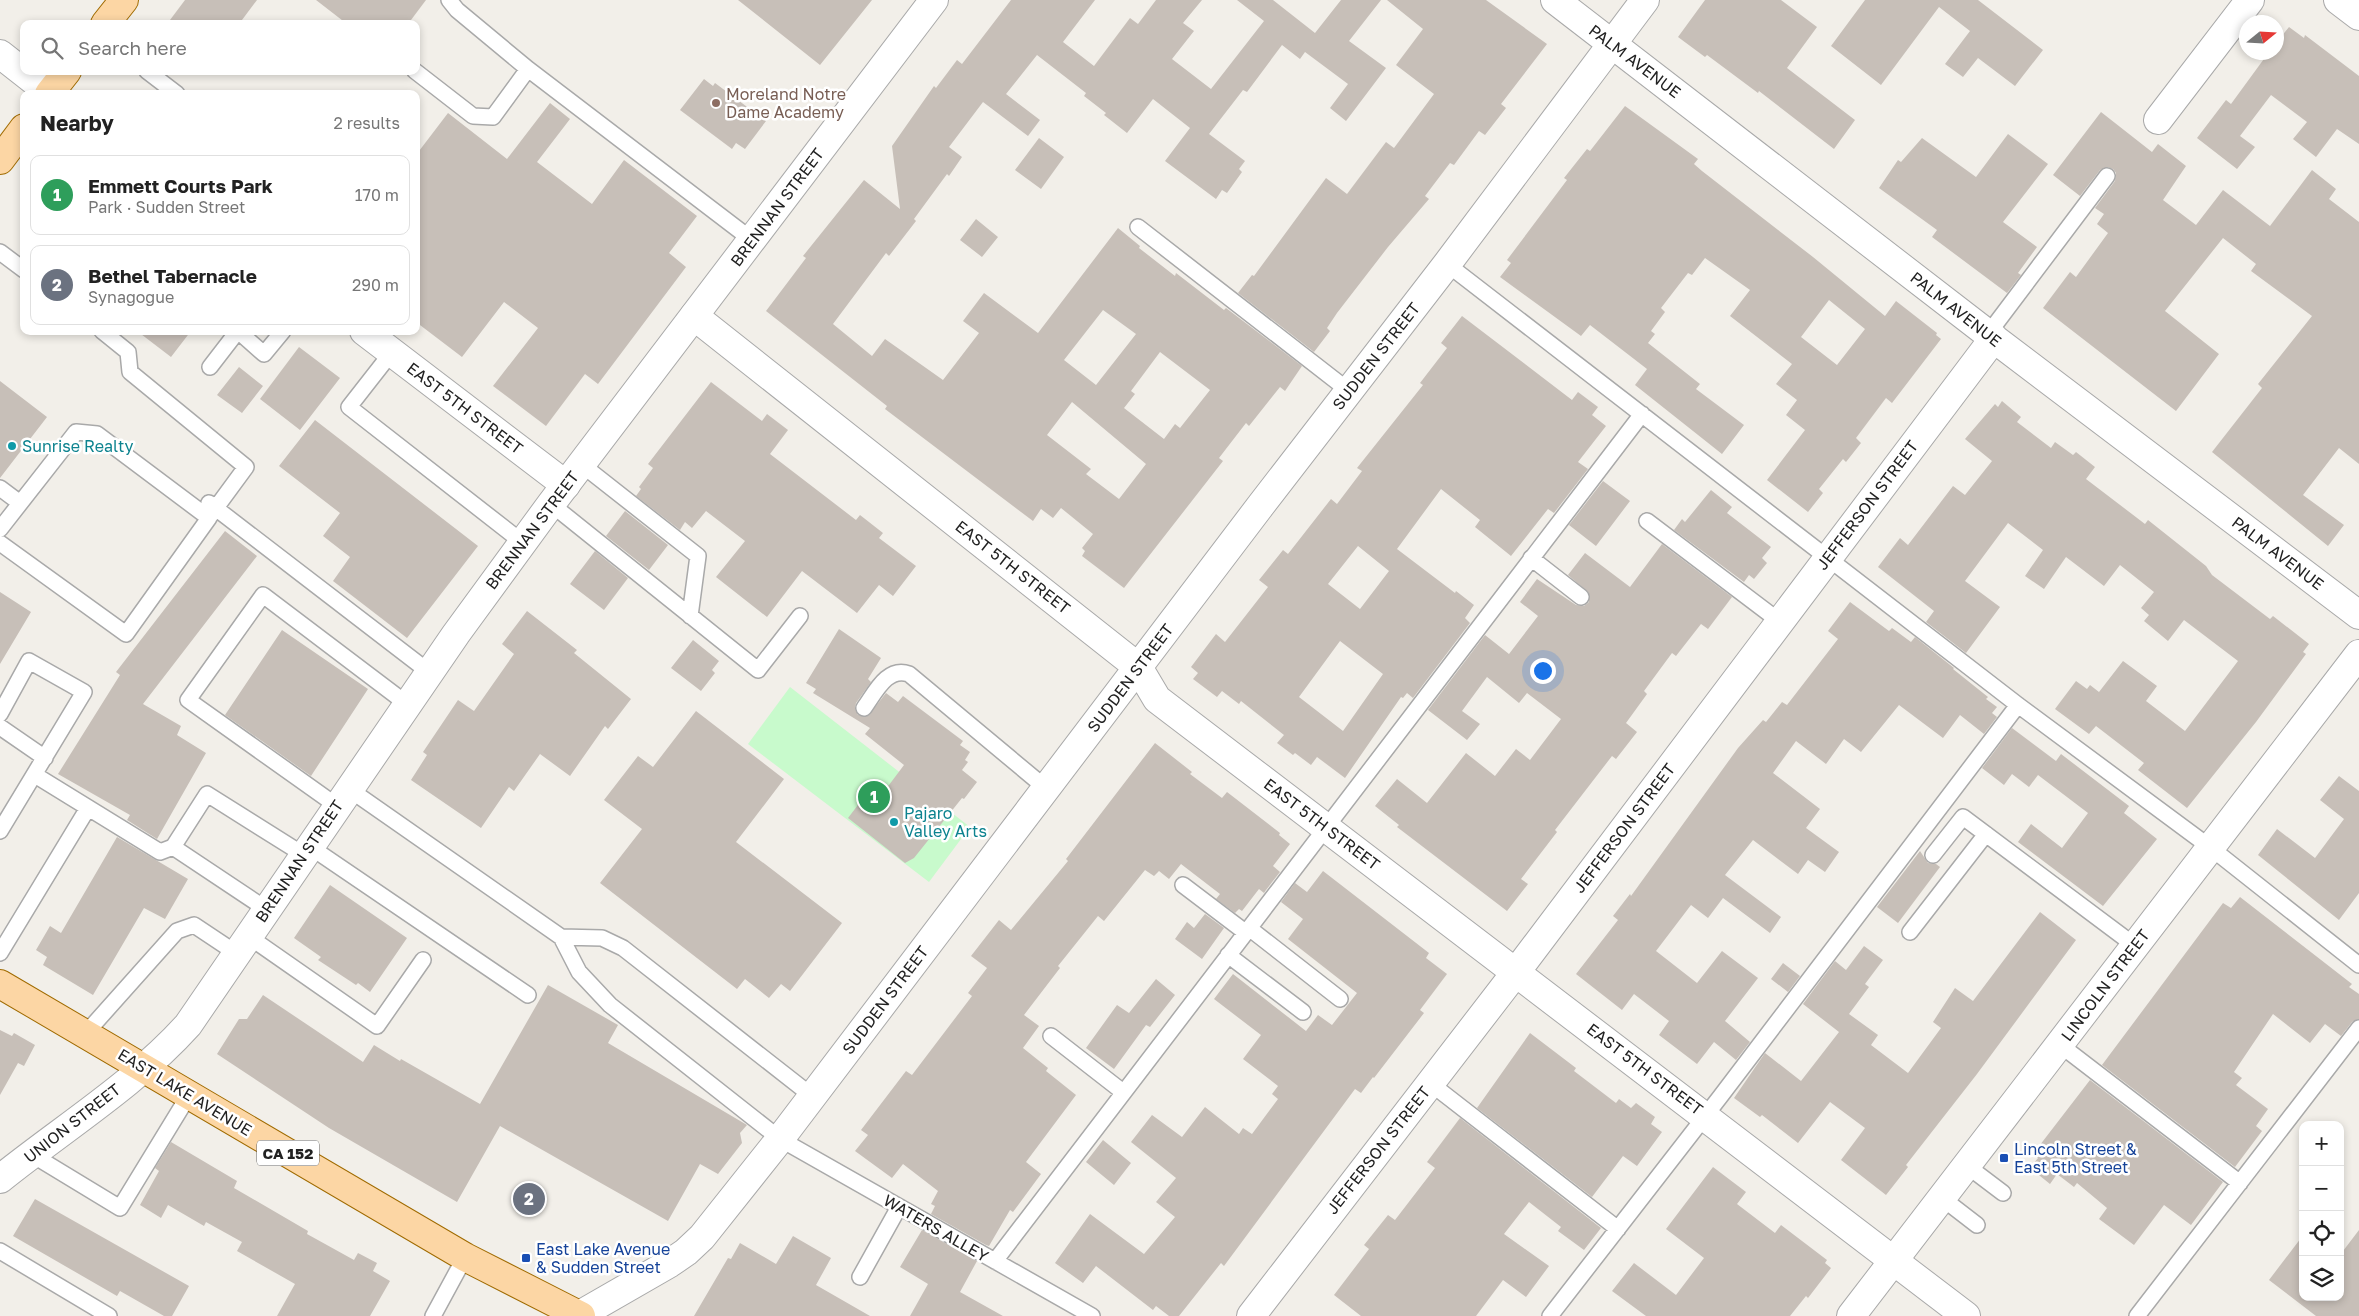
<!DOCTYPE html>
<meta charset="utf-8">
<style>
body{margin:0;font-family:"Golos Text",sans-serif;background:#f6f6f6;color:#222}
.controls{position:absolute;right:15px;bottom:15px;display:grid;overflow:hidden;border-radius:10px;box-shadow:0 2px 8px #0003}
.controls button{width:45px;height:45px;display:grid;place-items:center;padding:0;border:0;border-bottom:1px solid #e0e0e0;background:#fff;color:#222;font:25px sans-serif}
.compass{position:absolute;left:2239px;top:15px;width:45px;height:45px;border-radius:50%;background:#fff;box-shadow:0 2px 8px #0003;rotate:72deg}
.you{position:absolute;left:1542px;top:670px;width:18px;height:18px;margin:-12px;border:4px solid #fff;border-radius:50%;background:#1a73e8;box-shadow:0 0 0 8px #1a73e833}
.badge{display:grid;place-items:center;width:32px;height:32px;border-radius:50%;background:#7c3aed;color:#fff;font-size:16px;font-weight:700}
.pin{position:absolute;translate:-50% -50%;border:2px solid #fff;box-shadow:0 1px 5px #0006}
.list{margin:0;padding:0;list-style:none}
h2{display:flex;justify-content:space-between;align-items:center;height:65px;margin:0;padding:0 20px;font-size:21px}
h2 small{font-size:16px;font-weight:400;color:#767676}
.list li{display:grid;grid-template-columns:32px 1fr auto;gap:15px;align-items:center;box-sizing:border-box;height:80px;margin:0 10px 10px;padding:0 10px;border:1px solid #e0e0e0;border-radius:10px}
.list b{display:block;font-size:19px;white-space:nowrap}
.list p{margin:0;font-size:16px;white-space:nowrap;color:#767676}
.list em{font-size:16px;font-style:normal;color:#767676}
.icon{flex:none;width:28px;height:28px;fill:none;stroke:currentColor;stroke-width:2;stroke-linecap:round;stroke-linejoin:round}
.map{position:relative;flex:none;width:2359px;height:1316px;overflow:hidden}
.search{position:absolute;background:#fff;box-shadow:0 2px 8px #0003;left:20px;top:20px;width:400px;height:55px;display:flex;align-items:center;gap:12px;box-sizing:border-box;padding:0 18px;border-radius:10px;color:#767676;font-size:19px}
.panel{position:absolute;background:#fff;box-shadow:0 2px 8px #0003;left:20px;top:90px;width:400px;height:245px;border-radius:10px}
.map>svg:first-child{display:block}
.park{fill:#c8facc}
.building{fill:#c7bfb8;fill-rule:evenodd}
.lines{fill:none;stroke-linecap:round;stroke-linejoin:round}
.service-casing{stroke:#a9a9a9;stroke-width:18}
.minor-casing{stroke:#a9a9a9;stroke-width:30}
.tertiary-casing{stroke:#a9a9a9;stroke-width:30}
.primary-casing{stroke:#a06b00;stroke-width:30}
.service{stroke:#fff;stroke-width:15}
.minor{stroke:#fff;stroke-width:28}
.tertiary{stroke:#fff;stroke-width:28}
.primary{stroke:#fcd6a4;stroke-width:28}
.education-dot{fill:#8d6e63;stroke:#fff;stroke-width:2}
.culture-dot{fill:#0f9aa8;stroke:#fff;stroke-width:2}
.transit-dot{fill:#1a4fb4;stroke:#fff;stroke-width:2}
.labels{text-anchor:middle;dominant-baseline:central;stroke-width:5;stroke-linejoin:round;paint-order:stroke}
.shield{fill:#fff;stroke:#646464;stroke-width:1}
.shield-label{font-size:15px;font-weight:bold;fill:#222}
.street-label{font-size:16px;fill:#222;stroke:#fff}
.education-label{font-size:16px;fill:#785e54;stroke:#fff;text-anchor:start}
.culture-label{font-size:16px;fill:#0d838f;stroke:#fff;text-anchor:start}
.transit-label{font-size:16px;fill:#164399;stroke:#fff;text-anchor:start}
</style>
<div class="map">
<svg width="2359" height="1316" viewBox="0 0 2359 1316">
<rect width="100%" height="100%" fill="#f2efe9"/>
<path class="park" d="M790,687L970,827L929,882L748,744Z"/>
<path class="building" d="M185,0H257L239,24H167Z
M316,0H426L408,24H347Z
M738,0H872L820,65Z
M1011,0H1095L1063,42L1094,66L1130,18L1138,24L1156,0H1202L1183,23L1194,31L1172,59L1211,89L1264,21L1237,0H1273L1315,33L1341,0H1381L1349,41L1386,68L1346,121L1330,108L1348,84L1305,52L1300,59L1282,45L1247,92L1243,90L1209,134L1245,161L1239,169L1242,172L1227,193L1222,190L1216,199L1165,161L1190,128L1153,99L1127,133L1104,115L1106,113L1084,96L1086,93L1037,55L1006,94L1040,120L1028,136L983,102L949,147L962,157L949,176L947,174L914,219L916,221L889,256L886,253L833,324L872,356L885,339L943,380L979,333L963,321L984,293L1038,333L1118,228L1140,246L1139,248L1175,276L1176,273L1224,310L1226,308L1302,366L1285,391L1280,387L1249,426L1246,423L1219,458L1223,461L1124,588L1082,556L1085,551L1082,548L1093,534L1061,508L1053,518L1041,509L1033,521L885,409L887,406L766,311L806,258L803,256L864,180L900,209L892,146L934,86L936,88L957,60L962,64ZM1103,310L1136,334L1096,385L1064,360ZM1160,352L1210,390L1180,428L1175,424L1164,439L1124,408L1135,394L1131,391ZM1072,402L1146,464L1119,499L1086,474L1091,469L1047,435Z
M1387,0H1486L1547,44L1501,104L1506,108L1485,135L1479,131L1454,165L1450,163L1425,196L1429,199L1388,247L1337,313L1327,328L1330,331L1314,352L1238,293L1252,275L1254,276L1326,178L1347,194L1386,142L1394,148L1434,94L1396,65L1423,29Z
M1705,0H1781L1817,27L1787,68L1855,120L1834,149L1759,91L1758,93L1707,55L1705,57L1678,37Z
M1865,0H1978L2043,50L2015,86L1978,58L1963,77L1945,64L1970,31L1939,7L1881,85L1831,46Z
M2289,27L2304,38L2305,35L2359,76V144L2337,129L2316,157L2293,139L2307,122L2271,95L2240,136L2255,147L2237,169L2197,138L2226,100L2231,104L2269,52H2276V43Z
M704,79L713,86L715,83L766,121L745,149L736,143L732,149L680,110Z
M550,103L570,119L537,162L592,204L624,160L697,216L669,253L686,267L598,384L585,374L546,426L493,386L538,328L504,302L462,357L416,322V155L448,113L507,159Z
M1625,106L1698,159L1694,164L1702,171L1813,257L1885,316L1896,301L1937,333L1936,335L1941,339L1892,403L1886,398L1856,438L1861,443L1846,462L1843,459L1819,489L1823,493L1808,512L1767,480L1805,430L1786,415L1797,400L1776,384L1792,364L1730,316L1750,290L1705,258L1692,275L1688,273L1661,308L1665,312L1651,331L1655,334L1648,343L1700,384L1696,389L1744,425L1722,454L1635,385L1647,369L1590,325L1581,336L1500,277L1511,263L1507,260L1567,180L1564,178L1587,149L1590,151ZM1829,300L1865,329L1837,365L1801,337Z
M2101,112L2152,152L2158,144L2186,166L2163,200L2196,225L2223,190L2270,226L2312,170L2336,189L2329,199L2359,222V464L2339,448L2303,495L2344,525L2328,546L2212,452L2262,388L2258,384L2312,316L2251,271L2256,264L2223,238L2165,311L2219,354L2176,411L2043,308L2070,272L2076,277L2108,233L2097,224L2104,214L2095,208L2115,181L2116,173L2113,169L2108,167L2100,170L2080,196L2053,175Z
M2008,134L2048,164L2003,222L2037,247L2018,273L2021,275L2007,293L1932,237L1937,230L1879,188L1898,160L1901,162L1922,138L1976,177Z
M1039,138L1064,157L1041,189L1015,170Z
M976,219L998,237L982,257L960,240Z
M1462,316L1572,400L1578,392L1598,407L1592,415L1606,426L1578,462L1588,469L1554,513L1548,509L1511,556L1475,527L1480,520L1441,489L1397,549L1455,593L1456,591L1474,605L1465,618L1470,623L1413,698L1407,693L1403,698L1401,697L1345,778L1317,757L1311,765L1295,753L1293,755L1277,743L1284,735L1241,701L1239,704L1222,691L1217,697L1193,679L1198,673L1191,667L1216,634L1225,642L1268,587L1259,580L1283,550L1288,554L1331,499L1337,504L1362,471L1357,468L1423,385L1420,383L1447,348L1441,343ZM1358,546L1389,571L1360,609L1328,584ZM1340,641L1383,674L1343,731L1299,697Z
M137,331H191L171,357Z
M299,347L340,378L300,430L260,399Z
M239,367L263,386L242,413L217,395Z
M0,381L47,417L0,478Z
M711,382L762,421L767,414L788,430L770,454L856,520L860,515L883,533L879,538L916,566L893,596L879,585L857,613L802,571L767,617L716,577L745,541L706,511L692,528L685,522L680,530L636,496L641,489L639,487L653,468L648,464Z
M2002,401L2021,417L2017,422L2051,448L2055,442L2073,455L2076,452L2095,467L2086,479L2145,524L2148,520L2206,566L2212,575L2270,619L2273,616L2309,644L2303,652L2306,654L2256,722L2187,808L2138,770L2144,763L2096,726L2089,734L2055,709L2076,681L2087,689L2090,685L2099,692L2123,661L2157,686L2146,701L2185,731L2238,661L2184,620L2168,641L2144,621L2149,615L2141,608L2154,592L2120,565L2104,586L2066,557L2044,589L2025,576L2043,550L2008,523L1965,581L2000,607L1966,653L1926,622L1934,611L1878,567L1900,538L1908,545L1953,486L1965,495L1992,461L1965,439L1995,404L1998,407Z
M315,420L478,546L407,638L333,581L350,557L323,536L340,513L279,466Z
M1603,481L1630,501L1596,546L1569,525Z
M1711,490L1732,507L1727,513L1771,547L1762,558L1767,563L1754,579L1749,575L1744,582L1674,530L1682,519L1685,522Z
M625,511L668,545L649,570L606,536Z
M225,531L257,556L143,704L181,726L177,735L206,753L157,839L127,820L130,815L58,774L120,675L116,672Z
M1662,544L1732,597L1708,629L1701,624L1676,656L1672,653L1644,691L1647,694L1626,723L1637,732L1616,759L1612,756L1555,830L1557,832L1521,879L1528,884L1507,911L1397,827L1399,825L1375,806L1397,779L1427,803L1466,753L1495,776L1516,749L1530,760L1561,719L1527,693L1519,703L1487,677L1462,711L1480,724L1467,740L1428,710L1485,635L1509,654L1538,616L1520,602L1537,579L1576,605L1584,606L1589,602V593L1568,575L1585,553L1630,587Z
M595,551L628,578L604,610L570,584Z
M0,592L31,612L0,664Z
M1850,602L1889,631L1892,628L1911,642L1915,637L1954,668L1953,669L1988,697L1986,699L1997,707L1992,713L1997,717L1984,734L1960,715L1943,738L1899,705L1861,752L1844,739L1826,764L1796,741L1773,773L1820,809L1806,828L1839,852L1825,872L1808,860L1798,874L1753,840L1725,875L1781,917L1770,933L1723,898L1708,918L1691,905L1656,951L1697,983L1722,951L1758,978L1725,1021L1750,1042L1736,1060L1714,1042L1697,1064L1659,1035L1669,1021L1634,994L1622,1010L1576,974L1618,920L1613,916L1630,894L1631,896L1738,748L1763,720L1766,722L1782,702L1787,705L1838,639L1828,631Z
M527,611L577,650L574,653L631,699L608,729L605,726L570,776L540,754L514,791L509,787L481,828L411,780L427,755L423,752L458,700L474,711L514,654L502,644Z
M839,629L881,658L868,679L871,682L856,703L855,708L858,715L868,716L886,693L898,702L903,696L963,741L960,745L970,752L965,760L968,762L962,770L977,782L964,799L962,798L914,858L905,863L848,818L861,801L871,809L904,765L865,734L870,728L813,693L816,689L806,683Z
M282,630L368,689L311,776L225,715Z
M693,640L719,661L712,670L715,673L701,691L671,668Z
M696,711L784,779L736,842L842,923L790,991L781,984L769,998L745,979L737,989L600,883L642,829L604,800L638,756L653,767Z
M2012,728L2056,761L2061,754L2129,806L2124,813L2157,839L2103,906L2018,842L2031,824L2062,848L2088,813L2038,775L2029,787L2012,774L2004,785L1982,768Z
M1155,743L1192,772L1190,774L1222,798L1227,792L1280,833L1279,835L1290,844L1273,866L1280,872L1266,890L1264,893L1259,889L1242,911L1239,909L1235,913L1216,899L1220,894L1181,864L1169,879L1159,871L1154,876L1145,870L1104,921L1098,916L1058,966L1060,968L1024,1015L1039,1026L1023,1048L1048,1068L1046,1071L1076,1095L1026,1162L1041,1174L1013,1212L1010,1210L989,1246L986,1245L931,1214L935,1206L931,1204L938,1191L903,1164L892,1178L855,1151L868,1135L861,1130L906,1071L912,1075L972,996L968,993L987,968L971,956L999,920L1011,930L1068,861L1066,859Z
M2339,776L2359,791V893L2339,920L2258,855L2277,829L2315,858L2344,819L2320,800Z
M117,837L188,879L165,919L144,908L93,995L43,965L47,957L36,950L50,926L61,933Z
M1920,851L1928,863L1936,864L1940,867L1898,923L1877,907Z
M1323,871L1429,953L1426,958L1447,974L1420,1010L1424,1013L1374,1078L1373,1077L1361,1093L1355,1089L1224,1266L1221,1263L1179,1316H1169L1156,1306L1153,1310L1096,1266L1083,1283L1055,1263L1090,1214L1144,1254L1175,1217L1156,1202L1176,1178L1131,1142L1152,1115L1182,1137L1205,1107L1239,1134L1243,1128L1252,1134L1278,1099L1272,1094L1278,1086L1243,1059L1261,1035L1214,999L1233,974L1306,1031L1318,1015L1332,1025L1357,993L1288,939L1303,919L1281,902L1295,883L1307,892Z
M330,885L407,938L370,992L358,983L356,985L318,960L321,957L294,938Z
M2240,897L2352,984L2349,987L2359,994V1019L2352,1022L2341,1036L2325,1024L2310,1043L2273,1014L2234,1072L2242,1078L2236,1085L2268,1109L2256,1126L2262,1131L2235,1167L2102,1065L2223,903L2231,908Z
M2040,912L2076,940L1977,1074L1906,1165L1908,1167L1886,1195L1841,1160L1865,1128L1830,1102L1798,1143L1762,1115L1760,1117L1734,1098L1765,1053L1801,1081L1839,1032L1803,1004L1835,961L1846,970L1864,946L1883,960L1865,984L1869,987L1849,1014L1878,1035L1871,1045L1908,1073L1941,1028L1933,1022L1955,988L1973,1001Z
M1205,914L1224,928L1202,959L1175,939L1187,922L1194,928Z
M1783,963L1800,976L1788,992L1771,979Z
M1156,979L1175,995L1150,1027L1146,1025L1114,1069L1086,1048L1117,1005L1129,1013Z
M548,985L618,1025L608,1043L747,1125L740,1133L742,1143L718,1174L700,1164L668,1221L500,1126L457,1202L329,1128L217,1054L239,1019H247L263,995L363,1062L374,1045L400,1061L401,1059L480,1104Z
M0,1030L12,1036L14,1033L35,1045L24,1066L18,1063L0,1095Z
M1530,1033L1576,1068L1574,1071L1616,1103L1619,1099L1631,1108L1636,1103L1655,1117L1651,1124L1662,1132L1637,1166L1623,1156L1592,1197L1477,1108Z
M2090,1080L2223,1182L2191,1225L2164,1205L2134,1245L2099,1219L2107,1208L2077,1183L2074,1187L2057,1174L2050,1184L2030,1168L2038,1158L2033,1154Z
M1460,1118L1601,1228L1584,1250L1558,1231L1561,1227L1529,1202L1504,1234L1549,1266L1526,1297L1503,1280L1476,1316H1361L1334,1295L1369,1249L1364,1245L1388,1215L1395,1220L1435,1168L1427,1162Z
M1103,1140L1131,1163L1114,1185L1086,1162Z
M171,1142L237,1181L234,1188L308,1231L307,1234L354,1260L358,1253L377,1263L373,1271L390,1281L370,1316H277L295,1284L237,1251L242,1242L206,1222L204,1226L168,1205L161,1218L140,1205L159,1171L155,1168Z
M1713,1167L1746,1192L1737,1204L1775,1233L1781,1225L1827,1260L1825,1263L1831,1268L1808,1298L1806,1296L1790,1316H1646L1612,1291L1634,1263L1676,1295L1704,1258L1666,1229Z
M35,1199L189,1286L172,1316H164L120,1291L117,1296L13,1236Z
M922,1230L977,1261L960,1292L1003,1316H910L928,1284L900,1267Z
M2359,1230V1316H2316L2269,1280L2301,1238L2303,1240V1297H2340V1255Z
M793,1236L831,1258L816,1285L870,1316H694L728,1258L731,1259L740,1243L776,1264Z"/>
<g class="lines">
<g class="service-casing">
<path id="service" d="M528,69L752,240
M147,71L177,94
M415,71L473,116L493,117L528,69L457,10L449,0
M1138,227L1349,391
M0,252L24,270
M1447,264L2018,705L2211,848L2359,965
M102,331L128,352L130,372L246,467L210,516
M238,331L264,354L283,331
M1988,334L2107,176
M392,352L349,407L522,542
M210,367L237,332
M581,464L698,556L690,616
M0,488L20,503
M209,503L429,672
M551,504L758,670L800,616
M1647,521L1779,621
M0,529L76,432L97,434L209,518L126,634L0,543
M1531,558L1581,597
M864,708C875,693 887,666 909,674L1047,789
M0,714L29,661L84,692L0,831
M0,727L45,758
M35,775L160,852L173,847L207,794L304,855
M349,789L561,937L602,938L623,948L812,1096
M337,806L188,700L263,595L407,704
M309,846L528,995
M173,847L266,909
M1933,855L1963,817L2134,945
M1183,885L1245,932
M1249,928L1340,999
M1910,932L1986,834
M248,936L377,1026L423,960
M561,937L579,972L610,1005L780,1139L1092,1316
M0,953L88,808
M1228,955L1303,1012
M86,1033L177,931L194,925L236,953
M1051,1036L1123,1092
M2059,1044L2240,1183
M1430,1083L1618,1229
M31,1154L120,1208L189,1095
M1966,1165L2003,1193
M1942,1198L1977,1225
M0,1251L109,1316
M995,1261L1642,414
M860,1277L899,1207
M433,1316L465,1257
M1550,1316L1720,1097L2018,705
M2137,1316L2359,1028"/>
</g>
<g class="minor-casing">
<path id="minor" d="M1555,0L1988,334L2359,615
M2338,0L2359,16
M0,54L51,94
M2158,120L2250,0
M694,316L1138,667L1157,699L1966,1316
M364,331L566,485
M578,1316L670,1263L686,1252L702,1237L780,1139L1261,505L1447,264L1645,0
M1251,1316L1516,972L1994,338"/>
</g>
<g class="tertiary-casing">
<path id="tertiary" d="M0,1179C62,1129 135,1084 188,1025L456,634L551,504L934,0
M1851,1316L2359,654"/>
</g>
<g class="primary-casing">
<path id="primary" d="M105,24L124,0
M49,94L67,71
M0,160L24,128
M0,984L465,1257L581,1316"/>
</g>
<use href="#service" class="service"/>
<use href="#minor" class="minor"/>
<use href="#tertiary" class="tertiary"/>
<use href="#primary" class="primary"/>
</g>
<circle class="education-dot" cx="716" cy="103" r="5"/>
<g class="culture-dot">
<circle cx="12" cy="446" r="5"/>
<circle cx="894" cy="822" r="5"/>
</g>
<g class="transit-dot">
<rect x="1999" y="1153" width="10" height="10" rx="2.5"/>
<rect x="521" y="1253" width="10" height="10" rx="2.5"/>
</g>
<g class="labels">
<rect class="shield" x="257" y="1140.5" width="62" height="25" rx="4"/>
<g class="shield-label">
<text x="288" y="1153">CA 152</text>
</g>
<g class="street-label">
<text transform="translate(1635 61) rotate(37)">PALM AVENUE</text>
<text transform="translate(777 207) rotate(-53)">BRENNAN STREET</text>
<text transform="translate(1956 309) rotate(38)">PALM AVENUE</text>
<text transform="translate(1376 356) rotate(-52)">SUDDEN STREET</text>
<text transform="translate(465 408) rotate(37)">EAST 5TH STREET</text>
<text transform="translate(1867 505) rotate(-53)">JEFFERSON STREET</text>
<text transform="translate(532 530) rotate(-53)">BRENNAN STREET</text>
<text transform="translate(2278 553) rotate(37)">PALM AVENUE</text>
<text transform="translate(1013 567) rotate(38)">EAST 5TH STREET</text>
<text transform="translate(1130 678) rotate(-53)">SUDDEN STREET</text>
<text transform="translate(1322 824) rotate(37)">EAST 5TH STREET</text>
<text transform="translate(1624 828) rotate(-53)">JEFFERSON STREET</text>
<text transform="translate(299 861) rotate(-56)">BRENNAN STREET</text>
<text transform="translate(2105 985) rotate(-53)">LINCOLN STREET</text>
<text transform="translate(885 1000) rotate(-53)">SUDDEN STREET</text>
<text transform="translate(1645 1069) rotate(37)">EAST 5TH STREET</text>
<text transform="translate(185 1092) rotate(31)">EAST LAKE AVENUE</text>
<text transform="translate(72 1123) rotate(-38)">UNION STREET</text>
<text transform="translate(1378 1150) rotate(-52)">JEFFERSON STREET</text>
<text transform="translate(936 1228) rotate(30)">WATERS ALLEY</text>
</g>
<g class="education-label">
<text x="726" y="94">Moreland Notre<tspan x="726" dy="18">Dame Academy</tspan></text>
</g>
<g class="culture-label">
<text x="22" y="446">Sunrise Realty</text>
<text x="904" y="813">Pajaro<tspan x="904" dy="18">Valley Arts</tspan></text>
</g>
<g class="transit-label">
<text x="2014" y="1149">Lincoln Street &amp;<tspan x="2014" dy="18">East 5th Street</tspan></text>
<text x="536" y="1249">East Lake Avenue<tspan x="536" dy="18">&amp; Sudden Street</tspan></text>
</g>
</g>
</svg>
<div class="controls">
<button>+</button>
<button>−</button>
<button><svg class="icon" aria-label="locate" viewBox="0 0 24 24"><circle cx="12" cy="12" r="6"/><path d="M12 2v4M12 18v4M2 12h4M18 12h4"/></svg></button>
<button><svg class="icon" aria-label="layers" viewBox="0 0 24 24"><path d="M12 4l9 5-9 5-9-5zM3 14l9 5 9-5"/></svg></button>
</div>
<svg class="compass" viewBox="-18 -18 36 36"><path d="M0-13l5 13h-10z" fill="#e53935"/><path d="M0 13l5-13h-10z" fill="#767676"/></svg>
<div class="you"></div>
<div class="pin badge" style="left:874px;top:797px;background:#2e9e5b">1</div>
<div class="pin badge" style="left:529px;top:1199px;background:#6b7280">2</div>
<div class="search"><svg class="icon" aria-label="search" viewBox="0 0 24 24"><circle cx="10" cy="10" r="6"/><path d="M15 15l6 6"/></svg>Search here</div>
<section class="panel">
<h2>Nearby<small>2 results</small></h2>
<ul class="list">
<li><span class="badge" style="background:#2e9e5b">1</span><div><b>Emmett Courts Park</b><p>Park · Sudden Street</p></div><em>170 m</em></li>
<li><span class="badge" style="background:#6b7280">2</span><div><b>Bethel Tabernacle</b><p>Synagogue</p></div><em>290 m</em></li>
</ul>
</section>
</div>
